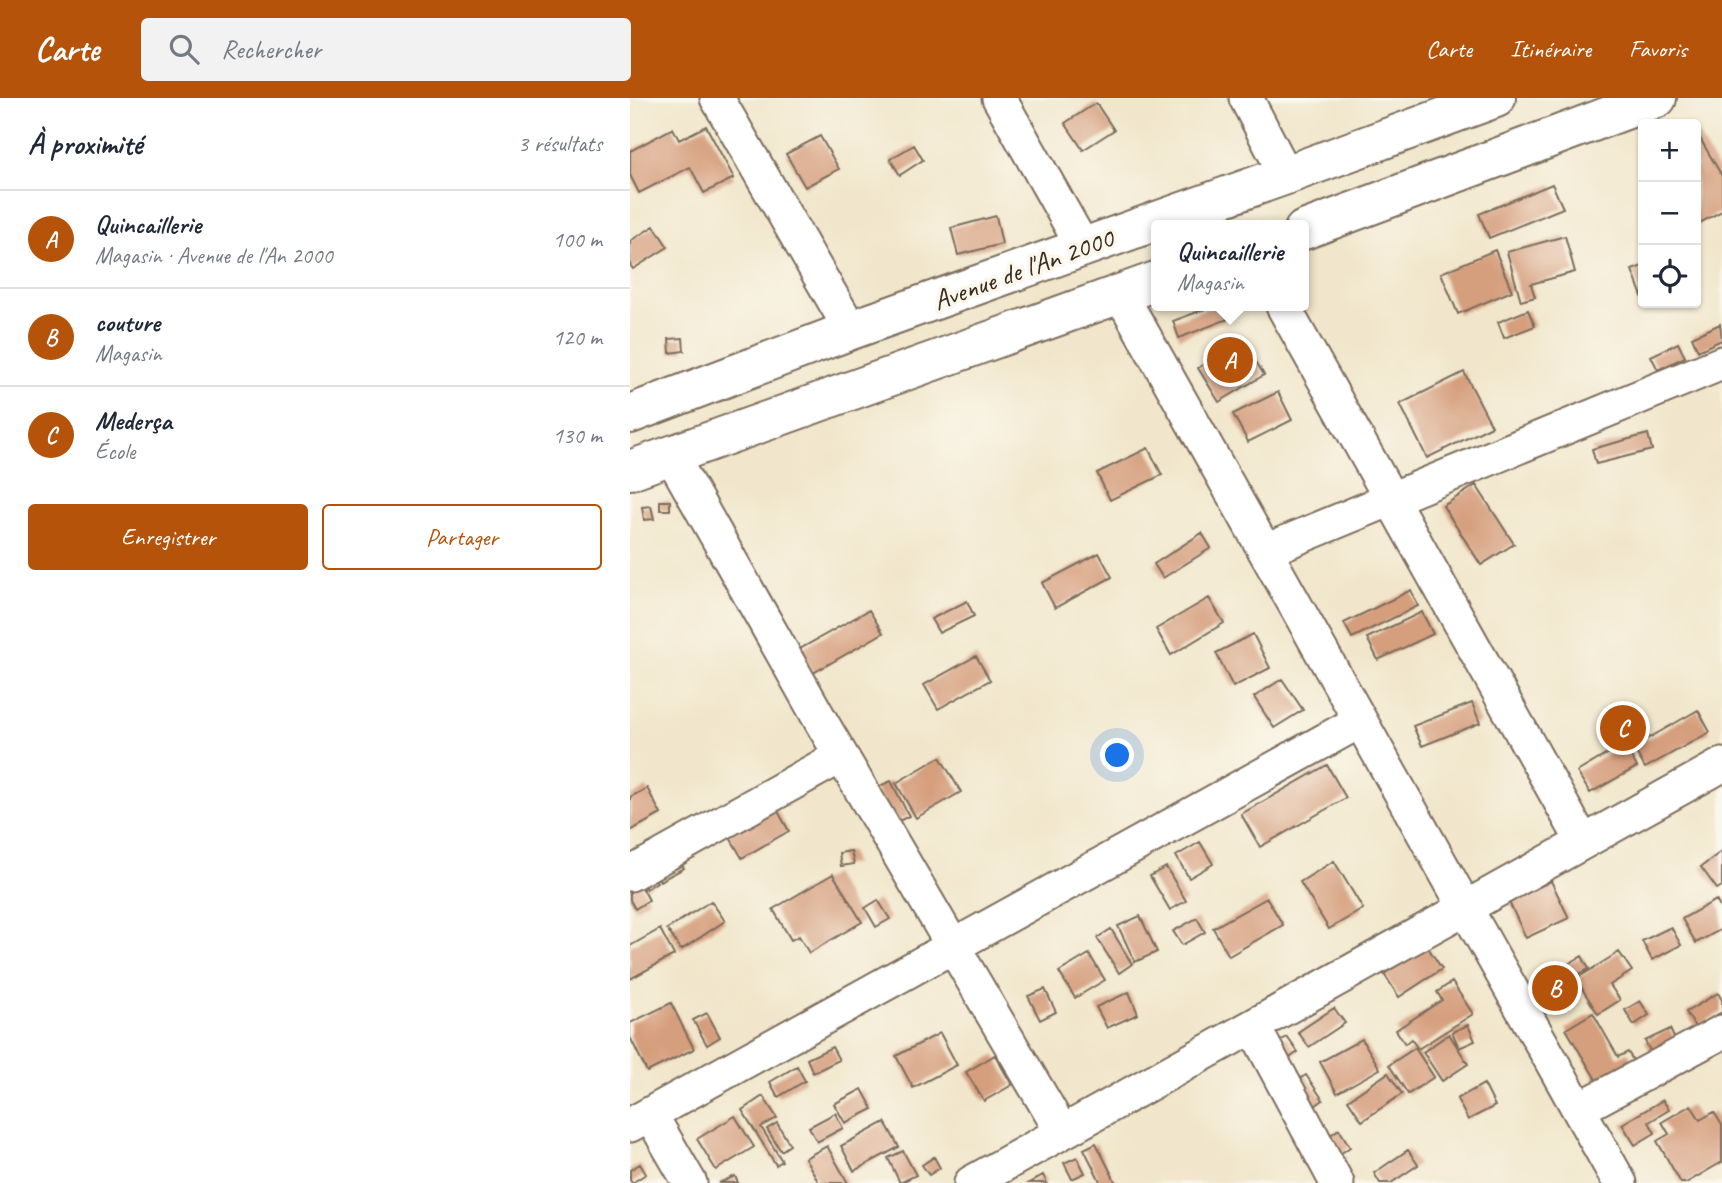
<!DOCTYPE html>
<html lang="fr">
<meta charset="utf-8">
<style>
body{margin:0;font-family:Caveat,sans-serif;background:#f2f2f3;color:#1f2937}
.controls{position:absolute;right:21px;top:21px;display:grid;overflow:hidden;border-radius:7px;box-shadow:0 2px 5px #0004}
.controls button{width:63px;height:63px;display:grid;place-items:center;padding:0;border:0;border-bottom:2px solid #e0e1e3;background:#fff;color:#1f2937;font:35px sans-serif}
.you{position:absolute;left:488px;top:658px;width:24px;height:24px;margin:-18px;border:5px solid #fff;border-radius:50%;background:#1a73e8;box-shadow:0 0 0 10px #1a73e833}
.badge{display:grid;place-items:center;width:46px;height:46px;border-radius:50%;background:#b45309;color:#fff;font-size:23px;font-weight:700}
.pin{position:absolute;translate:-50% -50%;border:4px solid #fff;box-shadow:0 2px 7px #0006}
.popup{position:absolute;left:521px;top:122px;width:158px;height:91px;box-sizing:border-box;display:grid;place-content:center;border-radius:7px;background:#fff;filter:drop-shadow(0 2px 5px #0005);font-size:23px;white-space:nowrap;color:#747a83}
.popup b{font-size:26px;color:#1f2937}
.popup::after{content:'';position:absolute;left:50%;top:100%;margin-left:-14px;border:14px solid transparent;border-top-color:#fff}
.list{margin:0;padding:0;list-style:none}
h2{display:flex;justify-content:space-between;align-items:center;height:91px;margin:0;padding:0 28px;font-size:30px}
h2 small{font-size:23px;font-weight:400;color:#747a83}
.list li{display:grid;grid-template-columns:46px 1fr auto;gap:21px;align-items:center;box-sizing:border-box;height:98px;padding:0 28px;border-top:2px solid #e0e1e3}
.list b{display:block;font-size:26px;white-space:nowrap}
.list p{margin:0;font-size:23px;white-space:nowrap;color:#747a83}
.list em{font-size:23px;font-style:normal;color:#747a83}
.actions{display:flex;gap:14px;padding:21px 28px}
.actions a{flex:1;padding:16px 0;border:2px solid #b45309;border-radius:7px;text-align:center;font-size:24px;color:#b45309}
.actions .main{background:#b45309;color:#fff}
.icon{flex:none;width:38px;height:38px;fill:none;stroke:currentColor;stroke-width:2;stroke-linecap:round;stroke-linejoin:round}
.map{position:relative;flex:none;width:1092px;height:1085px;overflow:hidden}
header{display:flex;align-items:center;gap:42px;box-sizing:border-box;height:98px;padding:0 35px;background:#b45309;color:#fff}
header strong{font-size:33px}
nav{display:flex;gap:38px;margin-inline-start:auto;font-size:24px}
.search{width:490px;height:63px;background:#f2f2f3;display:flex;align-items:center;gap:18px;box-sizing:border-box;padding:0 24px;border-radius:7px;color:#747a83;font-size:26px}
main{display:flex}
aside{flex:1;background:#fff}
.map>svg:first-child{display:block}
.building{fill:#d59e7d}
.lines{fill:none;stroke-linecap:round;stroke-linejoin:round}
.minor-casing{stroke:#7b6c5b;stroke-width:37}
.major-casing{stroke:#7b6c5b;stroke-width:42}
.minor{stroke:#fff;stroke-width:33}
.major{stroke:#fff;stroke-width:38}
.labels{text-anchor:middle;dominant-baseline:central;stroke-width:7;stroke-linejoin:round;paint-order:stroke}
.street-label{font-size:28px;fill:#3b2a1e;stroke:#fbf7ec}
</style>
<header>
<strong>Carte</strong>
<div class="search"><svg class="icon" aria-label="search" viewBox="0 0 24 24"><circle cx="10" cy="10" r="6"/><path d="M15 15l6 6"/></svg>Rechercher</div>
<nav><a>Carte</a><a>Itinéraire</a><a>Favoris</a></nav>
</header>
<main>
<aside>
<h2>À proximité<small>3 résultats</small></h2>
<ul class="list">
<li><span class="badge">A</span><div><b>Quincaillerie</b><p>Magasin · Avenue de l'An 2000</p></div><em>100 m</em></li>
<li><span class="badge">B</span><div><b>couture</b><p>Magasin</p></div><em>120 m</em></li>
<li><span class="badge">C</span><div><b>Mederça</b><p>École</p></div><em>130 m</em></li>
</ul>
<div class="actions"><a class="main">Enregistrer</a><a>Partager</a></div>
</aside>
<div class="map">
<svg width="1092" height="1085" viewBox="0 0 1092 1085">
<rect width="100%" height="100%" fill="#fbf7ec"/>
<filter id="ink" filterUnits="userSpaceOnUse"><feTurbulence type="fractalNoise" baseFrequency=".0143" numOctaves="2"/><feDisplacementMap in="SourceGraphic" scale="14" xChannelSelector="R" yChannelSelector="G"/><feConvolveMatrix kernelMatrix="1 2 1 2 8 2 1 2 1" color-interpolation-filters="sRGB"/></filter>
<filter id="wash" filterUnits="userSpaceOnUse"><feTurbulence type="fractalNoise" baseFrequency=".00686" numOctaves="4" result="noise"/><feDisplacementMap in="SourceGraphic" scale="28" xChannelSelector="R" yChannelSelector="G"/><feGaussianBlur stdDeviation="1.57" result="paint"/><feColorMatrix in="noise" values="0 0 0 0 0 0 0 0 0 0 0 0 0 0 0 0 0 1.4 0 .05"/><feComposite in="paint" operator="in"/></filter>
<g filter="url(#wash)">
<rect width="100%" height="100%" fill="#f1e6cb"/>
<g id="blocks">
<path class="building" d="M466,5L484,32L453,52L435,25Z
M76,28L104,80L74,95L60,69L9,95L0,77V53L43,30L49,42Z
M1068,37L1092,78V113L1066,127V38Z
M190,38L209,71L175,89L156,56Z
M284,47L293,62L270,77L260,61Z
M922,86L933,110L859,140L849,116Z
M366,118L372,146L328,157L321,130Z
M24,128L38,149L3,171L0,167V143Z
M935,138L945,174L901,186L905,199L891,203L877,154Z
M865,152L882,193L828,216L811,175Z
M1013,168V201L1002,172Z
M583,208H592L598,221L549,240L543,223Z
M898,212L905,228L874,240L868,224Z
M1090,226L1092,242L1068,253L1062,239Z
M53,240L54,253L40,255L39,241Z
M613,242L634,277L589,304L568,270Z
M1048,245L1055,259L1028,272L1021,258Z
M834,274L862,328L797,360L770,306Z
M648,294L662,322L618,344L603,316Z
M1018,336L1022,352L966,366L962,351Z
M518,350L532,377L480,402L467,375Z
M846,387L884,446L851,467L813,408Z
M30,403H40V412H30Z
M21,408L24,421L14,422L12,409Z
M572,435L581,450L533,480L524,466Z
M469,455L482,479L425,510L412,485Z
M781,492L788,508L722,540L714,525Z
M579,500L594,525L541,557L526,531Z
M337,503L344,518L309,535L301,521Z
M239,512L253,535L183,575L170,551Z
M792,514L803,536L748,562L737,540Z
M623,536L640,570L603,589L586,555Z
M346,558L360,582L308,611L294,587Z
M652,581L673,612L644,630L624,599Z
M842,605L850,625L792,648L783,628Z
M1068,612L1080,634L1015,670L1003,649Z
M994,646L1007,669L960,695L947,674Z
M310,659L331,694L286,720L266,685Z
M697,667L716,700L630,749L611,716Z
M261,683L279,718L263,726L245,690Z
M17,690L31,716L0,733V699Z
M145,708L159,733L112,760L98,736Z
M570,744L583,766L559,780L546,758Z
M221,753L224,766L211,768L209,755Z
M1092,753V788L1087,791L1071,769Z
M47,758L54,770L30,783L24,771Z
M704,763L733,811L699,831L670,784Z
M536,769L556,803L540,812L520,778Z
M20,772L27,784L16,791L9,779Z
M203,776L232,824L179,855L169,838L161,842L143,811Z
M921,783L939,820L896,840L879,804Z
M9,784L19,802L5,811L0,802V789Z
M637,800L653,827L599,858L583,830Z
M248,802L260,821L246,829L235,810Z
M1086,802L1092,813V831L1066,845L1052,821Z
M81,803L95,823L51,852L37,831Z
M510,818L527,854L505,864L488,828Z
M567,820L575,834L552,847L543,833Z
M1041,829L1051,847L1022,862L1012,843Z
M30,831L44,857L0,881V848Z
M481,831L502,866L489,875L467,840Z
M797,848L812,871L769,899L754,876Z
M989,854L1002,873L980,887L990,902L968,916L946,881Z
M459,856L475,882L445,900L429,874Z
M952,858L959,871L936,883L929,871Z
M918,871L928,888L916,895L907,877Z
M822,884L843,916L788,951L781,941L775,946L766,932L812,902L807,894Z
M415,891L426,914L410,922L398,898Z
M499,894L508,916L477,930L466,909Z
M1088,895L1092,902V914L1065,929L1056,914Z
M1010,903L1019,917L1004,927L995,912Z
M41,905L64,951L17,974L0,939V925Z
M704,910L715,925L679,949L668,934Z
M77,915L90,939L77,947L63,922Z
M963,915L988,959L998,954L1004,964L968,985L936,931Z
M838,927L845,943L829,950L822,934Z
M1040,931L1046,944L1021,955L1015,943Z
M310,935L327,967L283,990L266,958Z
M819,936L838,966L812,983L793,954Z
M657,939L668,954L658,961L647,945Z
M732,941L750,971L707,995L690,964Z
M202,949L209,962L183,975L177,961Z
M785,950L804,979L778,996L759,967Z
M365,957L382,987L354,1003L336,974Z
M167,968L175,983L148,999L140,984Z
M758,975L772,996L732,1023L718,1002Z
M676,977L693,1002L682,1010L664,984Z
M854,986L865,1008L838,1022L827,1001Z
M232,991L243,1011L215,1025L204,1006Z
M133,998L147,1020L131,1029L152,1063L146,1067L112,1012Z
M1033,1002L1039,1012L1019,1024L1025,1035L1005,1047L992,1026Z
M1061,1007L1070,1022L1084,1014L1092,1027V1064L1056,1085H1051L1027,1043L1039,1036L1032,1024Z
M205,1015L213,1030L187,1044L179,1029Z
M105,1018L124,1049L86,1072L67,1041Z
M255,1024L269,1049L224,1073L211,1048Z
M147,1025L160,1047L151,1053L137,1031Z
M709,1031L720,1049L707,1058L695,1041Z
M466,1045L486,1085H471L454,1051Z
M197,1048L218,1085H189L175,1060Z
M778,1052L788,1067L761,1085H750L744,1075Z
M273,1053L286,1077L270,1085L258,1060Z
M304,1059L310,1070L299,1077L292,1067Z
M447,1059L455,1075L442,1081L434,1065Z
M10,1066L16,1076L2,1085L0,1082V1072Z
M413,1077L417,1085H399Z
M105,1078L108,1085H89Z"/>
</g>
</g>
<g filter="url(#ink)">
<use href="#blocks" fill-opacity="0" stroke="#7b6c5b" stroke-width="2"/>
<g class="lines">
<g class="minor-casing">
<path id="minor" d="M87,0L221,232
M369,0L453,149
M616,0L656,77
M490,195L990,1085
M653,208L953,744
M41,357L192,625L432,1034
M635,453L1092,265
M0,776L211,658
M623,928L707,1085
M949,1011L1092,934
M20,1016L60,1085
M0,1027L730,623
M341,1085L1092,667"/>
</g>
<g class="major-casing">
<path id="major" d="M674,132L1027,0
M0,316L221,232L656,77L866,0
M0,372L526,183"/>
</g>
<use href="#minor" class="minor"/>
<use href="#major" class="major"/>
</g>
</g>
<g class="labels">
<g class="street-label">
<text transform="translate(393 171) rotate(-20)">Avenue de l'An 2000</text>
</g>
</g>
</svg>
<div class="controls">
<button>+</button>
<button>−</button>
<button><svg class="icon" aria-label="locate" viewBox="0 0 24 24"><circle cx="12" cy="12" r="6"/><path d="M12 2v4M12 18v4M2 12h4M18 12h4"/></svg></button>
</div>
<div class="you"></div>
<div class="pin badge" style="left:600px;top:262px">A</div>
<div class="popup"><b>Quincaillerie</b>Magasin</div>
<div class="pin badge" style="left:925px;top:890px">B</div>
<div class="pin badge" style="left:993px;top:630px">C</div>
</div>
</main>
